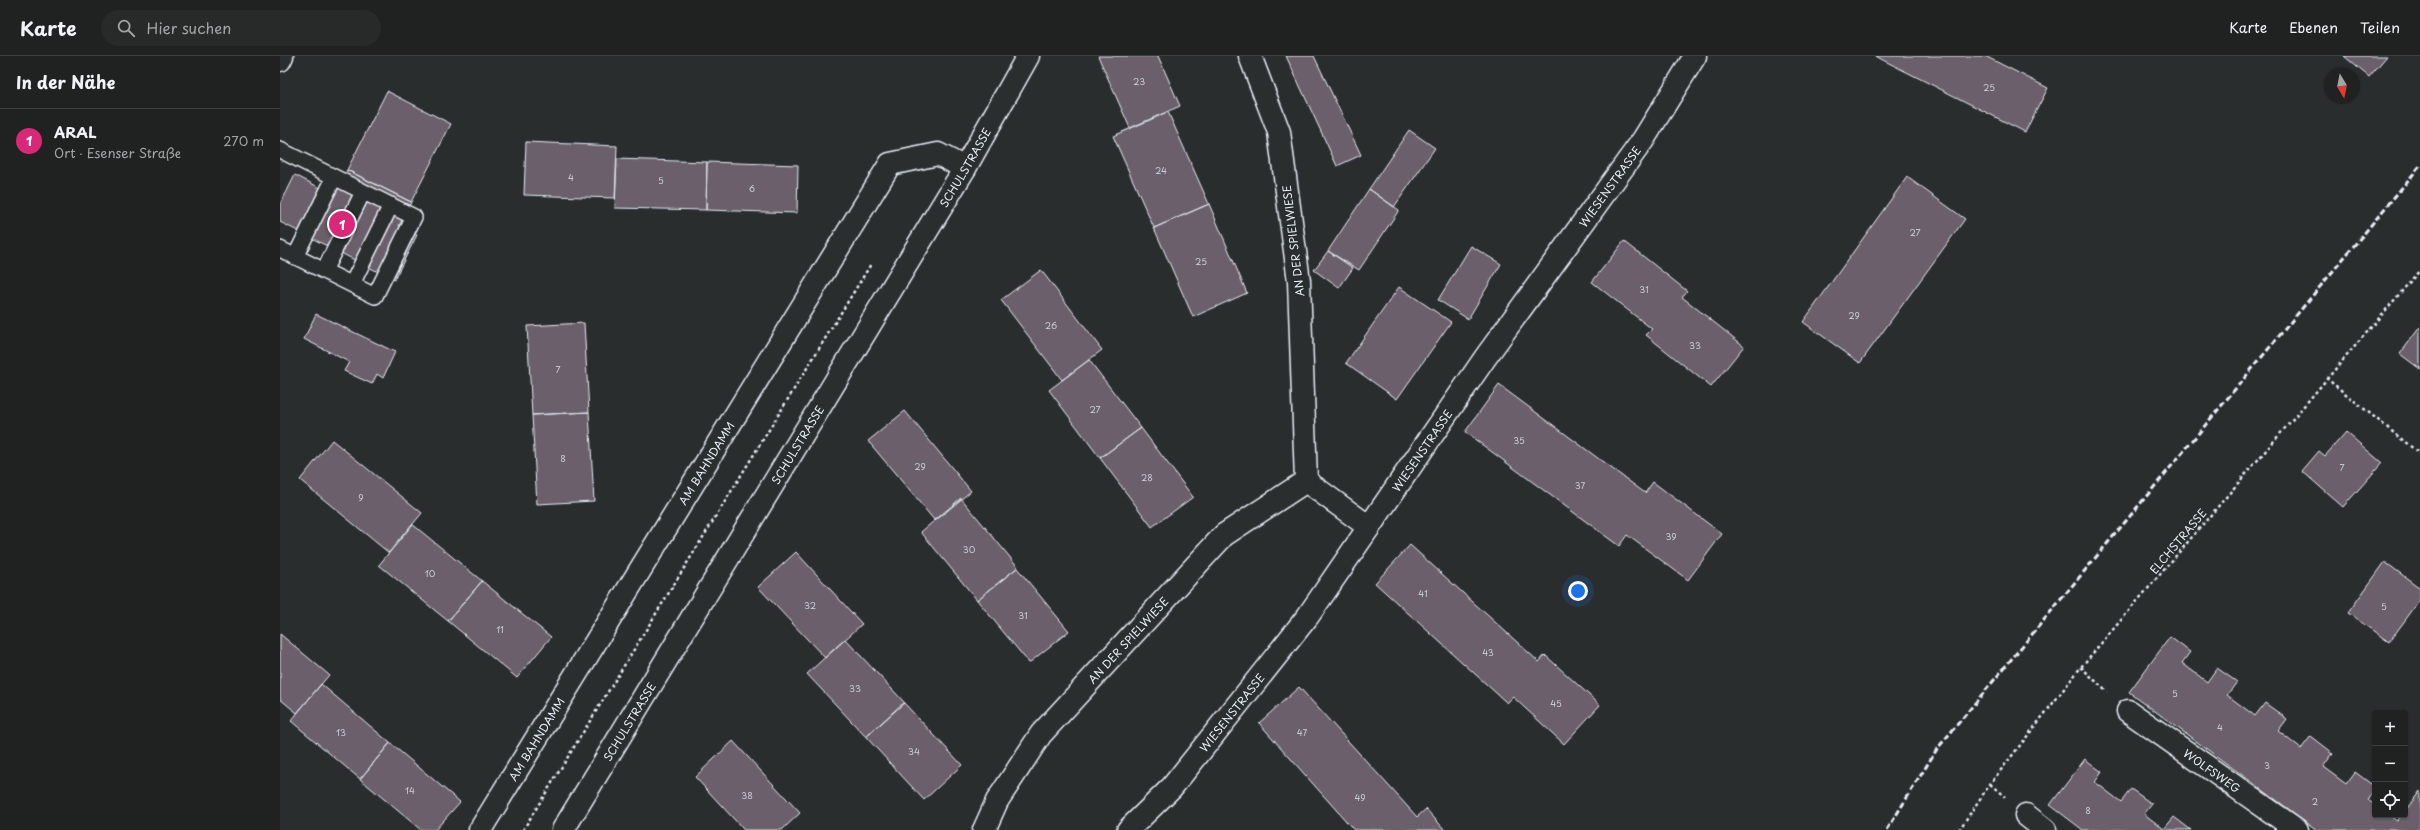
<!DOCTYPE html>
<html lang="de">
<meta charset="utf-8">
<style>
body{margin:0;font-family:"Playpen Sans",sans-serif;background:#282a2a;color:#f1f3f6}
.controls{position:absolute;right:12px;bottom:12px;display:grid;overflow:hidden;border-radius:4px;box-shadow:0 1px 3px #0004}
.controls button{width:36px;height:36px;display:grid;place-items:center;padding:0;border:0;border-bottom:1px solid #3d3f40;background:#202222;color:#f1f3f6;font:20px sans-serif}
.compass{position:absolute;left:2044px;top:12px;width:36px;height:36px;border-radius:50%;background:#202222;box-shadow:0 1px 3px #0004;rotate:170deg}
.you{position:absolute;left:1298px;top:535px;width:14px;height:14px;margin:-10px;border:3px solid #fff;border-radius:50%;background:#1a73e8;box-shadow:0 0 0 6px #1a73e833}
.badge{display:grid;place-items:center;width:26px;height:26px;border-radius:50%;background:#db2777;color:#fff;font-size:13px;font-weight:700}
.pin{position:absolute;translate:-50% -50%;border:2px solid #fff;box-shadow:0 1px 4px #0006}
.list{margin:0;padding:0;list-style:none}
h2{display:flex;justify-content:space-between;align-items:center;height:52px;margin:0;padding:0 16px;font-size:17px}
h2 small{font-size:13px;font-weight:400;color:#a2a4a5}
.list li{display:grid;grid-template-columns:26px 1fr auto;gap:12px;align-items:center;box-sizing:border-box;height:64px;padding:0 16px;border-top:1px solid #3d3f40}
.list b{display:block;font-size:15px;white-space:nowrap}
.list p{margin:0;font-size:13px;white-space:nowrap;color:#a2a4a5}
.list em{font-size:13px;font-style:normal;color:#a2a4a5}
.icon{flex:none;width:22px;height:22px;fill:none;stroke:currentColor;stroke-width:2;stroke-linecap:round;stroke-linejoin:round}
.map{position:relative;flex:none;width:2140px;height:774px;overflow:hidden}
header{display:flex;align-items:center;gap:24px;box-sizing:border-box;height:56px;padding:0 20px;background:#202222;border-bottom:1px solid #3d3f40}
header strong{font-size:19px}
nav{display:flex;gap:22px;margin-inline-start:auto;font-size:14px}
.search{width:280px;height:36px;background:#282a2a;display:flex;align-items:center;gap:10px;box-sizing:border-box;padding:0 14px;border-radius:22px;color:#a2a4a5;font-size:15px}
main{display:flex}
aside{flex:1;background:#202222}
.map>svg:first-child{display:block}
.building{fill:#6b5e6b;stroke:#e8f1f8}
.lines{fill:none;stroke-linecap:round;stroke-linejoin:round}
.service-casing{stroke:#e8f1f8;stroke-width:18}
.minor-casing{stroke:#e8f1f8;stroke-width:25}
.primary-casing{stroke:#e8f1f8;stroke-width:25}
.path{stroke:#e8f1f8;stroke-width:2.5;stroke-dasharray:3 3;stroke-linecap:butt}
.service{stroke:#2a2d2e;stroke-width:15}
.minor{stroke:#2a2d2e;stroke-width:22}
.primary{stroke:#2a2d2e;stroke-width:22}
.rail{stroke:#e8f1f8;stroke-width:3;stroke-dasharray:6 3;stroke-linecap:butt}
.labels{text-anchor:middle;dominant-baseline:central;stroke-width:3;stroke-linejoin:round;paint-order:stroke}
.number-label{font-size:9px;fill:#c9ccd5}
.street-label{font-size:11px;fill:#e8f1f8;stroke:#2a2d2e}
</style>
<header>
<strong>Karte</strong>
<div class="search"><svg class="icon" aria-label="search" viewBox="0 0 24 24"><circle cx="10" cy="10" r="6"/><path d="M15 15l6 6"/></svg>Hier suchen</div>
<nav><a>Karte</a><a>Ebenen</a><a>Teilen</a></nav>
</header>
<main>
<aside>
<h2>In der Nähe<small></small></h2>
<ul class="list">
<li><span class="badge">1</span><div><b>ARAL</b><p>Ort · Esenser Straße</p></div><em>270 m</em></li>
</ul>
</aside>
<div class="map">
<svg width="2140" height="774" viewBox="0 0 2140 774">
<rect width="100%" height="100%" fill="#2a2d2e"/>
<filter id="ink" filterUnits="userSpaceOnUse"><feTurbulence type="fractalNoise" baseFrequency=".025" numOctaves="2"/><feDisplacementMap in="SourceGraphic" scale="8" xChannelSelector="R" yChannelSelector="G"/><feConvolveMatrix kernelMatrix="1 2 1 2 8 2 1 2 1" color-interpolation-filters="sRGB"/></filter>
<g filter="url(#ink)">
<path class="building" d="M818,0H878L900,50L850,72Z
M1006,0H1034L1081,99L1057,110Z
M1595,0H1705L1768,32L1745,76Z
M2064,0H2107L2089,21Z
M107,35L171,68L131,146L67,114Z
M888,56L929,148L874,172L833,80Z
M1129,74L1155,92L1114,151L1089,133Z
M246,86L337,90L335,142L244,139Z
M337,103L427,106L426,154L335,152Z
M427,106L518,109L517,157L426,154Z
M67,114L131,146L119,170L137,179L114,224L0,166V149L15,119L54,139Z
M1627,121L1685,163L1580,307L1523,266Z
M1089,133L1119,154L1079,214L1048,195Z
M929,148L967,237L913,261L874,172Z
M1344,185L1407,235L1402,241L1464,290L1431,331L1366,279L1372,273L1312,226Z
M1191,190L1221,208L1188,263L1158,244Z
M1048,195L1073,212L1059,232L1034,214Z
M761,214L822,294L782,324L721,244Z
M1119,231L1171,266L1117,343L1066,307Z
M36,258L115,296L103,322L97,318L92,328L64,315L69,306L24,283Z
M304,267L309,356L252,359L247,270Z
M2140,271V313L2120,298Z
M809,304L861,372L820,402L769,334Z
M1219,329L1365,437L1373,426L1442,478L1408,524L1347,479L1339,490L1185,376Z
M625,355L691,435L655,465L588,385Z
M309,356L314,445L257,448L252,359Z
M861,372L913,441L872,471L820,402Z
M2066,376L2102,407L2063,451L2022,415L2039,395L2045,400Z
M52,384L142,457L109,497L20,424Z
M681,442L738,511L697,544L641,476Z
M132,468L202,525L168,565L99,509Z
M1130,489L1259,606L1265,599L1320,649L1284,688L1233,641L1227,647L1095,527Z
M516,496L582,568L545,602L478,531Z
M2105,506L2140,532V544L2109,586L2068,557Z
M737,512L789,575L749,607L697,544Z
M202,525L271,581L237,622L168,565Z
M0,578L49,619L17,657L0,643Z
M1890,581L1910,596L1902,607L1927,626L1937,612L1957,626L1947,639L1975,660L1985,647L2007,663L1998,675L2021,693L2031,680L2053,697L2043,711L2066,728L2075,716L2095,731L2088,744L2095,749V759H2108L2117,765L2122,759H2125V755L2140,735V774H2037L1849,636Z
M565,583L624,646L586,681L527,618Z
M41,628L110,687L80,723L11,665Z
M1019,631L1137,761L1146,753L1165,774H1074L979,667Z
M624,647L682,709L644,744L586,681Z
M453,685L520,757L502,774H464L415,721Z
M110,687L180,746L155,774H141L80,723Z
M1805,703L1822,716L1815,726L1841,746L1851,733L1872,748L1864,758L1884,773L1894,761L1911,774H1803L1770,749Z"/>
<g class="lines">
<g class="service-casing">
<path id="service" d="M0,94L134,161L95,240L0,193
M15,201L54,122
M44,215L83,136
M72,228L111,149"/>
</g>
<g class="minor-casing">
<g id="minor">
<path d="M1026,425L1089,471"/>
<path id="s1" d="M1848,655L2017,774"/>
<path d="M1746,759L1765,774"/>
<path id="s2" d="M200,774L610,108L658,98L685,112"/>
<path id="s3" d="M283,774L685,112L748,0"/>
<path id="s4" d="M704,774L717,745L761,678L944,479L1026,425L1019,225L999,76L970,0"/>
<path id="s5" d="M848,774L892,731L1028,560L1205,302L1363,84L1415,0"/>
</g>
</g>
<g class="primary-casing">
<path id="primary" d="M0,4L2,0"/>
</g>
<path class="path" d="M2046,322L2140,398
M1801,611L1827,636
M1710,728L1725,741
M243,774L591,208
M1679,774L1710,728L1801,611L2140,214"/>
<use href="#service" class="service"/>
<use href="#minor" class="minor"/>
<use href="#primary" class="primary"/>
<path class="rail" d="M1607,774L1657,693L2140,110"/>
</g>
</g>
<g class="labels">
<g class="number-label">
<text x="859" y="25">23</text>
<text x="1709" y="31">25</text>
<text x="881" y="114">24</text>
<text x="291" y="121">4</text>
<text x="381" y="124">5</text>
<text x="472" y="132">6</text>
<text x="1635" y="176">27</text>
<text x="921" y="205">25</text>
<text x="1364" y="233">31</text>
<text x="1574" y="259">29</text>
<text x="771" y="269">26</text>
<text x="1415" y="289">33</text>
<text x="278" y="313">7</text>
<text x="815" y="353">27</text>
<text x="1239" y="384">35</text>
<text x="283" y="402">8</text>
<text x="640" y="410">29</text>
<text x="2062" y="411">7</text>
<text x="867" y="421">28</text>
<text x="1300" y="429">37</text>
<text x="81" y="441">9</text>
<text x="1391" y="480">39</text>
<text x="689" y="493">30</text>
<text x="150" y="517">10</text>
<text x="1143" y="537">41</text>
<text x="530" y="549">32</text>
<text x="2104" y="550">5</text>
<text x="743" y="559">31</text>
<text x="220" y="573">11</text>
<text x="1208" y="596">43</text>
<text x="575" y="632">33</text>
<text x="1895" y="637">5</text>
<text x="1276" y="647">45</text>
<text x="1940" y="671">4</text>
<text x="61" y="676">13</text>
<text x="1022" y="676">47</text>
<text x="634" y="695">34</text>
<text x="1987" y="709">3</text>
<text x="130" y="734">14</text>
<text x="467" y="739">38</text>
<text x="1080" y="741">49</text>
<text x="2035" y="745">2</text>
<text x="1808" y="754">8</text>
</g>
<g class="street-label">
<text stroke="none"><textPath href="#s3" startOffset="775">SCHULSTRASSE</textPath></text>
<text stroke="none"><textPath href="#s5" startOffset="805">WIESENSTRASSE</textPath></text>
<text transform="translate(1013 185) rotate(-97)">AN DER SPIELWIESE</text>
<text stroke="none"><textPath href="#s3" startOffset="451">SCHULSTRASSE</textPath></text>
<text stroke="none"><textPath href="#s5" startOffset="481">WIESENSTRASSE</textPath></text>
<text stroke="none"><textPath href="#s2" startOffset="431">AM BAHNDAMM</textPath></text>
<text transform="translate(1898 485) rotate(-50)">ELCHSTRASSE</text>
<text stroke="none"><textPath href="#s4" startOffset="240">AN DER SPIELWIESE</textPath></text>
<text stroke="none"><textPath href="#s5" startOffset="157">WIESENSTRASSE</textPath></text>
<text stroke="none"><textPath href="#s3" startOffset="127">SCHULSTRASSE</textPath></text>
<text stroke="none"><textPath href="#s2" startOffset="107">AM BAHNDAMM</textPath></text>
<text stroke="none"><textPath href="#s1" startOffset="103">WOLFSWEG</textPath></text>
</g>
</g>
</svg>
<div class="controls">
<button>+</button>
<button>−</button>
<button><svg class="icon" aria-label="locate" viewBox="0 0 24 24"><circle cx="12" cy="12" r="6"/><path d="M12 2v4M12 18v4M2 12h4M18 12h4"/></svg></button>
</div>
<svg class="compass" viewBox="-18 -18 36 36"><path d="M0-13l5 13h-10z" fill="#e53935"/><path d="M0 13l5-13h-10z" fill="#a2a4a5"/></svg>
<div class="you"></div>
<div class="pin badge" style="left:62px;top:168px">1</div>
</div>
</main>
